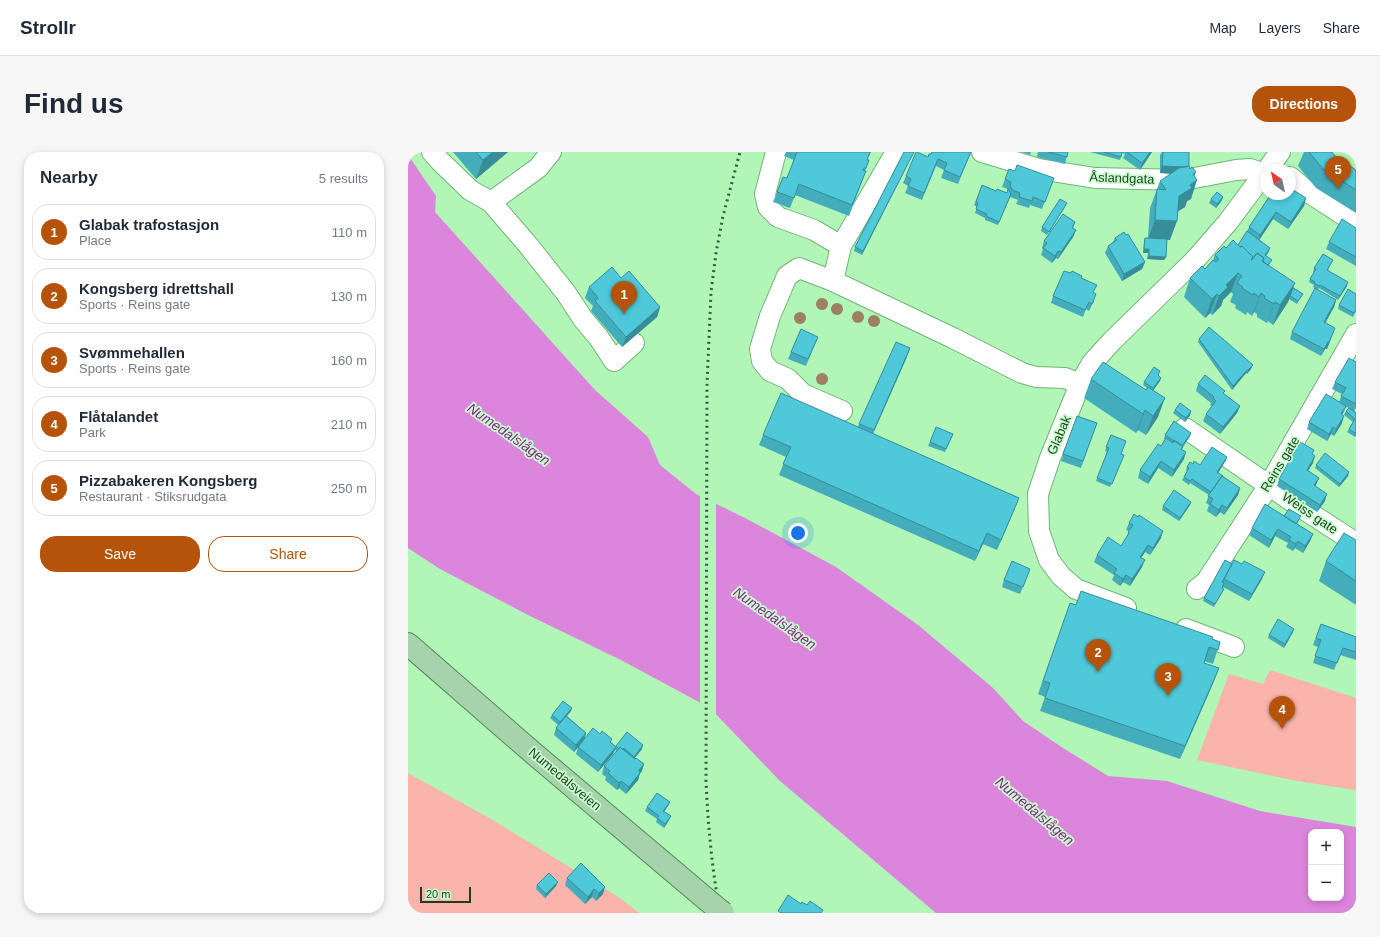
<!DOCTYPE html>
<meta charset="utf-8">
<style>
body{margin:0;font-family:Arial,sans-serif;background:#f6f6f7;color:#1f2937}
.controls{position:absolute;right:12px;bottom:12px;display:grid;overflow:hidden;border-radius:8px;box-shadow:0 2px 6px #0003}
.controls button{width:36px;height:36px;display:grid;place-items:center;padding:0;border:0;border-bottom:1px solid #e0e1e3;background:#fff;color:#1f2937;font:20px sans-serif}
.compass{position:absolute;left:852px;top:12px;width:36px;height:36px;border-radius:50%;background:#fff;box-shadow:0 2px 6px #0003;rotate:326deg}
.scale{position:absolute;left:12px;bottom:10px;width:51px;box-sizing:border-box;padding-left:4px;border:2px solid #1f3b22;border-top:0;font-size:11px;line-height:14px;white-space:nowrap;color:#1f3b22;-webkit-text-stroke:3px #c8ffcd;paint-order:stroke}
.you{position:absolute;left:390px;top:381px;width:14px;height:14px;margin:-10px;border:3px solid #fff;border-radius:50%;background:#1a73e8;box-shadow:0 0 0 6px #1a73e833}
.badge{display:grid;place-items:center;width:26px;height:26px;border-radius:50%;background:#b45309;color:#fff;font-size:13px;font-weight:700}
.pin{position:absolute;translate:-50% -33px;filter:drop-shadow(0 1px 2px #0008)}
.pin::after{content:'';position:absolute;top:21px;width:14px;height:12px;background:inherit;clip-path:polygon(0 0,100% 0,50% 100%)}
.list{margin:0;padding:0;list-style:none}
h2{display:flex;justify-content:space-between;align-items:center;height:52px;margin:0;padding:0 16px;font-size:17px}
h2 small{font-size:13px;font-weight:400;color:#747a83}
.list li{display:grid;grid-template-columns:26px 1fr auto;gap:12px;align-items:center;box-sizing:border-box;height:56px;margin:0 8px 8px;padding:0 8px;border:1px solid #e0e1e3;border-radius:16px}
.list b{display:block;font-size:15px;white-space:nowrap}
.list p{margin:0;font-size:13px;white-space:nowrap;color:#747a83}
.list em{font-size:13px;font-style:normal;color:#747a83}
.actions{display:flex;gap:8px;padding:12px 16px}
.actions a{flex:1;padding:9px 0;border:1px solid #b45309;border-radius:16px;text-align:center;font-size:14px;color:#b45309}
.actions .main{background:#b45309;color:#fff}
.map{position:relative;flex:none;width:948px;height:761px;overflow:hidden;border-radius:16px}
header{display:flex;align-items:center;gap:24px;box-sizing:border-box;height:56px;padding:0 20px;background:#fff;border-bottom:1px solid #e0e1e3}
header strong{font-size:19px}
nav{display:flex;gap:22px;margin-inline-start:auto;font-size:14px}
.intro{display:flex;align-items:center;justify-content:space-between;box-sizing:border-box;height:96px;padding:0 24px}
h1{margin:0;font-size:28px}
.button{padding:10px 18px;border-radius:16px;background:#b45309;color:#fff;font-size:14px;font-weight:700}
main{display:flex;gap:24px;padding:0 24px}
aside{flex:1;background:#fff;border-radius:16px;box-shadow:0 2px 6px #0003}
.map>svg:first-child{display:block}
.green{fill:#fab4ac}
.water{fill:#dc85dc;fill-rule:evenodd}
.pier{fill:#b1f5b7}
.lines{fill:none;stroke-linecap:round;stroke-linejoin:round}
.minor-casing{stroke:#71b479;stroke-width:22}
.major-casing{stroke:#508b57;stroke-width:24}
.minor{stroke:#fff;stroke-width:20}
.major{stroke:#a6d3ac;stroke-width:22}
.rail{stroke:#385b3c;stroke-width:3;stroke-dasharray:2 4;stroke-linecap:butt}
.major-bridge-casing{stroke:#508b57;stroke-width:24;stroke-linecap:butt}
.major-bridge{stroke:#a6d3ac;stroke-width:22}
.tree{fill:#9d7f62}
.wall{fill:#44adbb}
.shaded-wall{fill:#378d98}
.building{fill:#4fc9d9;stroke:#378d98}
.labels{text-anchor:middle;dominant-baseline:central;stroke-width:3.5;stroke-linejoin:round;paint-order:stroke}
.street-label{font-size:13px;fill:#1f3b22;stroke:#c8ffcd}
.water-label{font-size:14px;font-style:italic;fill:#881f8b;stroke:#c8ffcd}
</style>
<header>
<strong>Strollr</strong>
<nav><a>Map</a><a>Layers</a><a>Share</a></nav>
</header>
<div class="intro"><h1>Find us</h1><a class="button">Directions</a></div>
<main>
<aside>
<h2>Nearby<small>5 results</small></h2>
<ul class="list">
<li><span class="badge">1</span><div><b>Glabak trafostasjon</b><p>Place</p></div><em>110 m</em></li>
<li><span class="badge">2</span><div><b>Kongsberg idrettshall</b><p>Sports · Reins gate</p></div><em>130 m</em></li>
<li><span class="badge">3</span><div><b>Svømmehallen</b><p>Sports · Reins gate</p></div><em>160 m</em></li>
<li><span class="badge">4</span><div><b>Flåtalandet</b><p>Park</p></div><em>210 m</em></li>
<li><span class="badge">5</span><div><b>Pizzabakeren Kongsberg</b><p>Restaurant · Stiksrudgata</p></div><em>250 m</em></li>
</ul>
<div class="actions"><a class="main">Save</a><a>Share</a></div>
</aside>
<div class="map">
<svg width="948" height="761" viewBox="0 0 948 761">
<rect width="100%" height="100%" fill="#b1f5b7"/>
<path class="green" d="M862,518L948,546V638L889,629L789,608L821,522L855,532Z
M0,621L83,667L212,746L231,761H0Z"/>
<path class="water" d="M0,3L28,44L27,60L187,238L240,285L252,313L288,342L339,367L428,415L510,473L585,536L615,569L655,596L700,624L759,629L852,659L948,675V761H528L372,629L302,556L213,508L122,464L32,417L0,396ZM903,680H933V746H903Z"/>
<path class="pier" d="M292,342L308,350V565L301,557L292,552Z"/>
<g class="lines">
<g class="minor-casing">
<path id="minor" d="M24,0L32,9L62,38L83,50L120,93L158,141L175,167L191,186L206,209L226,191
M368,0L357,42L360,55L370,65L406,78L433,94L488,0
M574,0L631,17L687,26L776,28L828,18L842,17L856,22
M859,18L872,0
M882,25L900,40L948,71
M83,50L130,16L143,0
M425,129L433,94
M434,259L395,242L380,227L362,219L354,209L352,197L362,164L379,124L391,116L425,129L545,186L614,221L628,225L657,226L672,232
M777,276L888,352L948,391
M789,437L798,430L861,333L948,182
M718,456L668,437L653,424L641,408L631,379L630,342L642,306L672,232L684,211L704,189L787,108L820,70L858,19
M778,477L826,495"/>
</g>
<g class="major-casing">
<path id="major" d="M0,492L124,600L298,747"/>
</g>
<use href="#minor" class="minor"/>
<use href="#major" class="major"/>
<path class="rail" d="M312,761C304,717 300,674 298,629L299,232L303,140L308,101L315,64L332,0"/>
<g class="major-bridge-casing">
<path id="major-bridge" d="M298,747L315,761"/>
</g>
<use href="#major-bridge" class="major-bridge"/>
</g>
<g class="tree">
<circle cx="414" cy="152" r="6"/>
<circle cx="429" cy="157" r="6"/>
<circle cx="450" cy="165" r="6"/>
<circle cx="392" cy="166" r="6"/>
<circle cx="466" cy="169" r="6"/>
<circle cx="414" cy="227" r="6"/>
</g>
<path class="wall" d="M45,0H100L68,27Z
M378,0H463L459,8H461L457,19H458L441,64L387,43L382,56L365,50L375,25L379,26L386,8L376,4Z
M496,0L454,103L446,99L447,95Z
M614,0H623L622,3Z
M630,0H660L657,12L629,5Z
M682,0H744L732,18L715,6L717,2L714,1L712,8Z
M754,0H781V14L786,23L783,47L779,49L777,55L770,59L762,88H759L758,105L756,108L739,107L740,101H735L736,89L737,86H740L742,56L745,48L752,29L763,22L752,21V3Z
M896,0H924L928,5L948,18V61L908,36L890,14Z
M523,2L560,7L550,32L533,26L536,18L528,14L514,48L497,41L500,34L495,31L498,24Z
M607,19L646,26L634,57L622,53L621,56L608,52L610,48L602,45L590,73L577,68V66L567,61L569,55L566,53L574,33L588,39L599,41L600,37L594,35L597,27Z
M863,42L898,46L896,54L880,77L865,67L851,88L862,96L861,100L858,104L862,111L861,114L885,135L895,142L893,145L889,152L881,147L880,150L865,173L860,169L859,171L849,165V162L846,160L844,164L839,160L838,163L827,156L828,153L822,150L825,142L823,140L815,148L813,154L804,163L802,161L797,166L776,145L782,126L797,117L805,108L807,103L818,96L830,93L839,79L841,75Z
M803,47L814,48L808,56L801,51Z
M657,55L639,83L633,79L634,75Z
M667,70L665,77L668,78L665,85L650,107L648,106L644,111L633,103L635,97L634,96L636,89Z
M948,76V114L918,97L921,90Z
M707,86L737,110L734,117L714,129L697,101L700,94L705,90Z
M925,108L920,118L939,134L930,148L911,136L910,138L905,135L906,133L901,130L902,127L906,121L905,120L906,116Z
M213,126L252,155L249,165L214,195L183,159L185,154L177,146L181,135Z
M674,126L686,141V149L681,159L678,157L675,165L643,151L645,144Z
M928,148L926,155L917,171L927,176L919,197H917L913,204L882,187L884,180Z
M931,153L948,159L945,165L930,157Z
M410,185L398,214L380,207L383,200Z
M791,187L843,217L839,222L838,221L824,238L790,190Z
M502,196L498,207L465,282L607,356L589,398L575,392L567,409L371,323L378,305L351,293L355,283L450,275L451,272Z
M948,210V256L946,259L948,261V284L947,285L939,280L941,277L945,270L936,263L938,259L941,256L938,255L934,263V271L926,284L923,282L919,289L899,277L901,270L931,250L934,242L924,237L927,230Z
M751,223L750,224L752,229L745,238L750,265L738,283L730,278L728,281L676,246L683,227L738,238L739,236L735,233L736,230Z
M790,232L816,242L832,254L829,261L812,282L795,269L798,262L804,254L802,253L803,251L788,239Z
M767,258L783,259L782,263L777,270L765,261Z
M669,264L689,271L673,316L653,309Z
M545,282L537,300L520,294L522,290Z
M703,283L713,302L716,303L702,335L688,329L699,300L697,299Z
M757,283L782,284L774,297L776,307L764,325L750,316L740,332L730,326L732,318L753,294L757,288L756,287Z
M905,302V311L900,319L911,326L907,334L917,349L909,360L869,334L871,327Z
M818,308L810,321L832,336L830,343L816,363L812,360L808,365L799,359L801,353L798,351L801,343L782,331L781,333L774,328L776,325L779,319L778,318L779,315L785,312L792,313Z
M908,313L940,324L931,335L907,316Z
M782,353L771,369L754,358L755,354Z
M876,364L891,368L889,372L905,382L902,389L895,401L887,396L885,399L878,395L880,391L867,384L861,396L841,383L844,376Z
M721,371L753,386L742,403L737,400L733,406L734,415L722,434L715,430L712,434L704,428L706,423L686,410L689,403L713,394L718,386L721,379L718,378Z
M948,388V453L911,429L918,409Z
M817,408L854,427L841,449L815,435L814,436V440L806,455L795,449L796,446Z
M622,417L612,442L594,435L596,428Z
M668,453L804,487L812,490L805,512L796,509V511L806,529L772,607L632,559L637,545L630,542L657,465Z
M913,472L948,485V508L932,503L926,518L905,511L910,495L905,493Z
M885,480L876,496L860,486L861,483Z
M163,559L159,564L178,581L176,588L166,600L146,583L148,576L150,573L142,566L144,563Z
M203,590L208,595V594L234,597L226,607L234,619L232,621L230,628L218,642L211,636L209,638L197,628L198,625L194,622L196,614L209,599L207,598L205,602L190,620L168,602L170,595Z
M262,650L260,654L256,660L263,664L261,668L256,676L248,670L249,667L237,659L239,655Z
M173,711L195,742L188,749L184,745L177,752L157,733L159,726Z
M129,733L148,734L137,746L128,737Z"/>
<path class="shaded-wall" d="M85,0H100L68,27L75,8Z
M506,0L454,103L455,99Z
M742,0H744L732,18L734,11Z
M754,14L781,15L778,22L752,21Z
M788,20L783,32L789,28L783,47L779,49L777,55L764,63L771,44L785,22Z
M815,45L814,48L808,56L809,52Z
M898,46L896,54L880,77L883,70Z
M868,60L865,67L850,90L852,83Z
M747,68L769,69L762,88L740,87Z
M668,78L665,85L650,107L653,100Z
M736,97H741L740,101H735Z
M650,99L648,106L644,111L647,104Z
M741,104L758,105L756,108L739,107Z
M737,110L734,117L714,129L716,122Z
M830,121L823,140L815,148L813,154L804,163L811,144L818,133Z
M940,130L939,134L930,148L932,144Z
M887,131L880,150L865,173L872,153Z
M853,141L846,160L844,164L851,145Z
M809,142L802,161L797,166L804,147Z
M928,148L926,155L914,177L916,170Z
M867,150L860,169L859,171L866,152Z
M252,155L249,165L214,195L218,185Z
M927,176L919,197H917L913,204L916,197Z
M502,196L498,207L462,288L466,278Z
M845,213L843,217L839,222L840,218Z
M839,218L838,221L824,238L825,234Z
M753,226L752,229L744,240L745,236Z
M757,246L750,265L738,283L745,264Z
M832,254L829,261L812,282L815,275Z
M938,254L935,261L930,269L933,262Z
M737,258L730,278L728,281L735,262Z
M783,259L782,263L777,270L778,266Z
M936,264L934,271L926,284L928,277Z
M925,275L923,282L919,289L921,282Z
M783,281L782,284L774,295L772,301L774,294Z
M778,300L776,307L764,325L766,318Z
M907,304L905,311L896,325L899,318Z
M819,305L818,308L808,324L809,320Z
M753,309L750,316L740,332L742,325Z
M941,320L940,324L931,335L932,332Z
M911,326L908,333L904,340L906,333Z
M832,336L830,343L816,363L819,356Z
M919,342L917,349L909,360L912,353Z
M611,346L607,356L589,398L593,388Z
M783,350L782,353L771,369L772,366Z
M814,353L812,360L808,365L811,358Z
M870,377L867,384L861,396L863,388Z
M755,379L753,386L742,403L745,396Z
M579,381L575,392L567,409L571,399Z
M905,382L902,389L895,401L897,394Z
M890,389L887,396L885,399L888,392Z
M740,393L737,400L729,412L732,405Z
M737,408L734,415L722,434L724,427Z
M857,420L854,427L841,449L844,442Z
M718,423L715,430L712,434L715,427Z
M886,477L885,480L876,496L877,492Z
M811,516L806,529L772,607L777,594Z
M164,556L163,559L151,573L152,570Z
M178,581L176,588L166,600L168,593Z
M235,593L234,597L225,608L226,605Z
M208,595L205,602L190,620L193,613Z
M236,612L234,619L229,625L231,618Z
M232,621L230,628L218,642L221,635Z
M213,629L211,636L209,638L211,631Z
M262,650L260,654L254,662L255,659Z
M263,664L261,668L256,676L257,672Z
M150,730L148,734L137,746L138,742Z
M197,735L195,742L188,749L191,741Z
M186,737L184,745L177,752L180,745Z"/>
<path class="building" d="M68,0H85L75,8Z
M389,0H462L459,8H461L458,16H456L455,18L458,19L444,53L391,32L386,46L369,40L375,25L379,26Z
M496,0H506L455,99L447,95Z
M508,0H509L520,5L521,2H523L524,0H563L552,25L536,18L539,11L530,7L516,41L500,34L503,27L498,24Z
M640,0H660L659,5Z
M696,0H714L713,5Z
M719,0H742L734,11Z
M755,0H781V14L777,15L754,14Z
M901,0H924L928,5L948,18V38L915,17Z
M609,13L646,26L637,50L625,45L624,49L611,45L612,41L604,38L602,33L603,30L597,27L601,17L607,19Z
M781,14L782,17L784,15L788,20L785,22L789,28L782,33L784,36L771,44L769,69L747,68L749,37L758,38L752,29L771,16Z
M574,33L588,39L589,37L599,41L600,36L603,42L591,70L578,64L579,62L568,57L570,51L568,50Z
M882,36L898,46L883,70L868,60L852,83L841,75L863,42H882Z
M809,40L815,45L809,52L803,47Z
M652,47L659,51L641,80L634,75Z
M655,62L667,70L664,76L668,78L653,100L650,99L647,104L635,96L639,91L636,89Z
M934,67L948,76V105L921,90Z
M839,79L862,96L857,103L864,108L860,113L855,110L856,106L849,101L845,106V105L834,94L832,95L830,93Z
M716,80L718,83L720,82L737,110L716,122L700,94L709,88L707,86Z
M737,86L759,87L758,105L741,104V97H736Z
M825,88L832,95L834,94L845,105L843,108H844L849,101L856,106L854,109L887,131L872,153L867,150L866,152L856,146L857,144L853,141L851,145L846,141L845,143L834,136L835,135L829,131L834,124L830,121L818,133L820,135L811,144L809,142L804,147L782,126L794,114L797,117L805,108L808,110L811,107L807,103L816,94L818,96Z
M915,102L925,108L919,118L940,130L932,144L912,133L911,134L906,131L907,130L902,127L908,117L906,116Z
M204,115L213,126L221,119L252,155L218,185L187,149L190,146L181,135Z
M656,119L663,121L664,119L674,124L673,126L689,133L685,140L688,142L684,152L681,150L677,158L645,144Z
M885,136L895,142L890,149L882,144Z
M907,136L928,148L916,170L927,176L921,190H920L916,197L884,180Z
M940,137L948,142V158L946,161L931,153Z
M801,175L845,213L840,218H839L825,234L791,187Z
M393,177L410,185L400,207L383,200Z
M488,190L502,196L466,278L451,272Z
M941,206L948,210V252L933,244L938,236L927,230Z
M695,210L738,238L740,235L757,246L745,264L737,258L735,262L683,227Z
M746,215L752,219L750,223L753,226L745,236L736,230Z
M797,223L817,239L815,241L832,254L815,275L798,262L808,249L805,246L806,245L790,232Z
M373,241L611,346L593,388L579,381L571,399L375,312L383,295L355,283Z
M918,242L938,254L933,262L936,264L928,277L925,275L921,282L901,270Z
M772,251L783,259L778,266L767,258Z
M941,256L948,261V282L941,277L947,267L938,259Z
M669,264L689,271L675,309L655,302Z
M766,269L783,281L774,294L757,283Z
M528,275L545,282L538,297L522,290Z
M703,283L718,289L713,302L716,303L704,332L689,326L701,296L698,295Z
M758,286L765,291L766,288L775,294L773,297L778,300L766,318L753,309L742,325L732,318L750,292L753,294Z
M892,290L906,298L904,302L907,304L899,318L911,326L906,333L919,342L912,353L871,327Z
M804,295L819,305L809,320L815,324H814L803,340L784,327L782,329L776,325L781,316L779,315L782,310L785,312L786,309L792,313Z
M917,301L941,320L932,332L908,313Z
M814,324L832,336L819,356L814,353L811,358L802,352L805,347L800,344Z
M766,338L783,350L772,366L755,354Z
M857,352L905,382L897,394L890,389L888,392L881,388L883,385L870,377L863,388L844,376Z
M881,357L893,364L888,372L876,364Z
M726,362L730,365L731,363L755,379L745,396L740,393L732,405L737,408L724,427L718,423L715,427L706,421L709,417L689,403L700,385L713,394L721,381L720,380L725,373L721,371Z
M936,381L948,388V429L918,409Z
M817,408L824,412L816,427L814,430L816,431L814,436L816,437L807,452L796,446Z
M826,408L834,412L836,409L857,420L844,442L816,427Z
M604,409L622,417L615,435L596,428Z
M673,439L805,485L804,487L812,490L810,498L801,495L796,511L811,516L777,594L637,546L642,531L635,529L662,451L668,453Z
M870,467L886,477L877,492L861,483Z
M913,472L948,485V500L935,496L929,511L907,504L913,488L908,486Z
M155,549L164,556L152,570L144,563Z
M158,564L178,581L168,593L148,576Z
M185,576L192,582L194,579L204,587L202,590L208,595L193,613L170,595Z
M219,580L235,593L226,605L216,596L215,598L212,595L211,597L208,594Z
M212,595L227,607L228,606L236,612L231,618L232,621L221,635L213,629L211,631L200,621L202,619L196,614Z
M249,641L262,650L255,659L263,664L257,672L249,666L251,664L239,655Z
M173,711L197,735L191,741L186,737L180,745L159,726Z
M141,721L150,730L138,742L129,733Z
M380,743L393,752L394,750L399,753L402,749L415,758L413,761H373L370,759Z"/>
<g class="labels">
<g class="street-label">
<text transform="translate(714 26) rotate(2)">Åslandgata</text>
<text transform="translate(651 283) rotate(-67)">Glabak</text>
<text transform="translate(872 312) rotate(-59)">Reins gate</text>
<text transform="translate(902 361) rotate(34)">Weiss gate</text>
<text transform="translate(157 627) rotate(40)">Numedalsveien</text>
</g>
<g class="water-label">
<text transform="translate(101 282) rotate(35)">Numedalslågen</text>
<text transform="translate(367 466) rotate(35)">Numedalslågen</text>
<text transform="translate(627 659) rotate(40)">Numedalslågen</text>
</g>
</g>
</svg>
<div class="controls">
<button>+</button>
<button>−</button>
</div>
<svg class="compass" viewBox="-18 -18 36 36"><path d="M0-13l5 13h-10z" fill="#e53935"/><path d="M0 13l5-13h-10z" fill="#747a83"/></svg>
<div class="scale">20 m</div>
<div class="you"></div>
<div class="pin badge" style="left:216px;top:162px">1</div>
<div class="pin badge" style="left:690px;top:520px">2</div>
<div class="pin badge" style="left:760px;top:544px">3</div>
<div class="pin badge" style="left:874px;top:577px">4</div>
<div class="pin badge" style="left:930px;top:37px">5</div>
</div>
</main>
